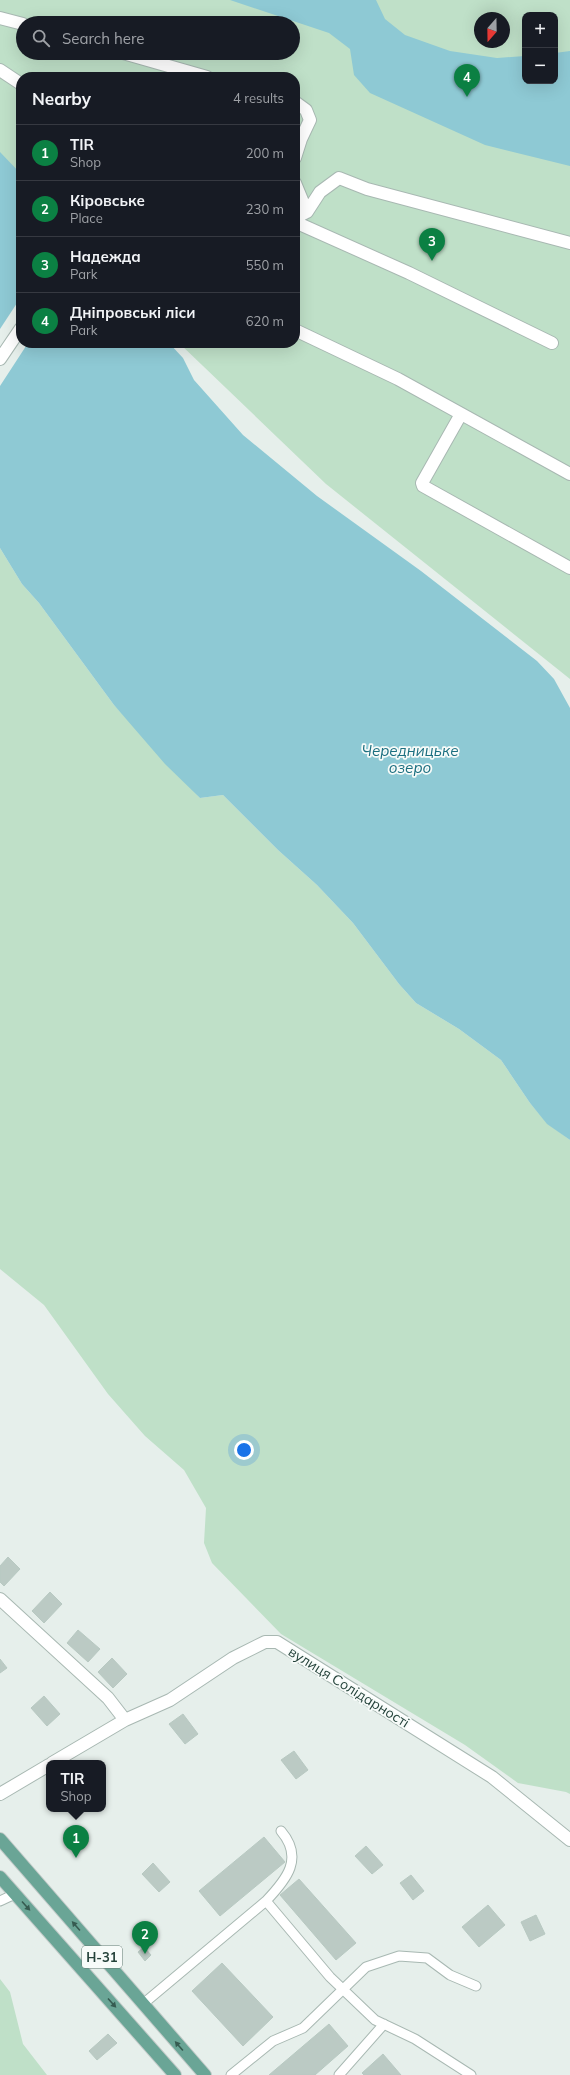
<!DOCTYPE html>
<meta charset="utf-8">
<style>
body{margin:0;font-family:Mulish,sans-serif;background:#242831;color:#f1f3f6}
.controls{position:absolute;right:12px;top:12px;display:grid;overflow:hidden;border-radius:8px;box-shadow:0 4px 16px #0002}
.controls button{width:36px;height:36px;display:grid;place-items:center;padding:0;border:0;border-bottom:1px solid #363941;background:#171b24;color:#f1f3f6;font:20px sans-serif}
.compass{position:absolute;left:474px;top:12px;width:36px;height:36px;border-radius:50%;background:#171b24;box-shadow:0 4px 16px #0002;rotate:200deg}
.you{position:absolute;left:244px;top:1450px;width:14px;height:14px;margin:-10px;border:3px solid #fff;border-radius:50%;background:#1a73e8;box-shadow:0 0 0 6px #1a73e833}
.badge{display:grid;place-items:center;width:26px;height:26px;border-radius:50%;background:#0b8043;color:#fff;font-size:13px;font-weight:700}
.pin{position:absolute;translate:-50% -33px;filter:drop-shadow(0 1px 2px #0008)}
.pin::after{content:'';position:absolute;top:21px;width:14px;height:12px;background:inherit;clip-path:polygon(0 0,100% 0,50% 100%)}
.popup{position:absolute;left:46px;top:1760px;width:60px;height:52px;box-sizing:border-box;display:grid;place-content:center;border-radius:8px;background:#171b24;filter:drop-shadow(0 1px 3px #0005);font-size:13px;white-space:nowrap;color:#9ea1a6}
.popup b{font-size:15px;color:#f1f3f6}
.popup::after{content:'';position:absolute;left:50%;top:100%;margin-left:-8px;border:8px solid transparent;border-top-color:#171b24}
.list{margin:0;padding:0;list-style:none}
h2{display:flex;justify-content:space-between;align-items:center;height:52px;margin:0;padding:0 16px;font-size:17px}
h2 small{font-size:13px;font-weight:400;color:#9ea1a6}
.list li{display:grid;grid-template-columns:26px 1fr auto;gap:12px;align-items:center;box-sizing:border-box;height:56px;padding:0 16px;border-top:1px solid #363941}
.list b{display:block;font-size:15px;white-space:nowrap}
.list p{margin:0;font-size:13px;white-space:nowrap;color:#9ea1a6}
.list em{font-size:13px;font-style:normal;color:#9ea1a6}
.icon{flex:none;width:22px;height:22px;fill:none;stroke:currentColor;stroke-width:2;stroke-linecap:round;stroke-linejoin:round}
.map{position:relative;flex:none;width:570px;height:2075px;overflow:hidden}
.search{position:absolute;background:#171b24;box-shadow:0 4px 16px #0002;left:16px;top:16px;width:284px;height:44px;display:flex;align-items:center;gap:10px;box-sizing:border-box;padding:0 14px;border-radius:22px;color:#9ea1a6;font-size:15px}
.panel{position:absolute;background:#171b24;box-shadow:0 4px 16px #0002;left:16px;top:72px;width:284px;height:276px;border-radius:16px}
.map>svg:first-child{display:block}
.green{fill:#bfe0c8;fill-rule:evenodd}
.water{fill:#8ec9d4}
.building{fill:#bbcac4;stroke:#b8c9c2}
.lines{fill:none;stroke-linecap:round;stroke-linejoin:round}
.service-casing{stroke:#a8b8b2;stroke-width:11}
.minor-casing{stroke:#a8b8b2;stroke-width:14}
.primary-casing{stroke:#c2cac8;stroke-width:14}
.service{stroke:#fff;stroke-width:9}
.minor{stroke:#fff;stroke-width:12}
.primary{stroke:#6aa596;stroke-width:12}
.oneway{fill:#365b51}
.labels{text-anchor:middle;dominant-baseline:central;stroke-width:3.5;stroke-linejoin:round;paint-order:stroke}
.shield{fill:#f7fbf9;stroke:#637a73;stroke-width:1}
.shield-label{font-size:13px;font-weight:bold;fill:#24423a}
.street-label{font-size:14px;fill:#24423a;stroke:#f7fbf9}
.water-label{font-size:15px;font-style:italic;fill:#1c6f80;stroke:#f7fbf9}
</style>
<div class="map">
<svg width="570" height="2075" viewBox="0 0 570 2075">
<rect width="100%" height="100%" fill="#e6efeb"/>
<path class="green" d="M0,0H570V679L326,484L179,343H295V77H21V178L0,156ZM525,15H555V81H525ZM480,18H504V42H480ZM23,23H293V53H23Z
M0,548L22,584L39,603L114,705L200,798L223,795L278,850L317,885L353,923L399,984L416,1003L459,1029L501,1060L530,1103L547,1123L570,1140V1794L566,1792L518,1783L465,1745L281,1634L212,1563L204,1543L206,1508L184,1470L145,1436L108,1394L44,1305L0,1269Z
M0,1979L10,1992L23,2044L47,2075H0Z"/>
<path class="water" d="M230,0H376L385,19L405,35L450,51L497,58L525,56V81H555V53L570,51V166L485,145L370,93L354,75L350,49L329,33Z
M0,152L21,174V297L0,329Z
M28,343H169L183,358L194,380L243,435L317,496L421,571L537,661L554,679L570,708V1140L547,1124L530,1103L501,1060L459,1029L416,1003L399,984L353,923L317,885L278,850L223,795L200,798L165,764L114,705L39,603L22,584L0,548V386Z"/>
<path class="building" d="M8,1557L20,1569L4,1586L0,1582V1566Z
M50,1592L62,1604L44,1623L32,1611Z
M78,1630L100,1649L88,1662L67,1643Z
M112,1658L127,1674L113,1688L98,1672Z
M0,1659L7,1668L0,1673Z
M44,1696L60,1714L47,1726L31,1708Z
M183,1714L198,1734L185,1744L169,1724Z
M294,1751L308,1770L296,1779L281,1760Z
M264,1837L285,1862L220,1916L199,1891Z
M366,1846L383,1865L372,1874L355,1856Z
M153,1863L170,1882L159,1892L142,1874Z
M411,1875L424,1891L413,1900L400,1883Z
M299,1879L356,1943L336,1960L280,1895Z
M488,1905L505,1925L479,1947L462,1927Z
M536,1915L545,1934L530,1941L521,1922Z
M144,1947L151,1955L145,1961L138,1952Z
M222,1963L273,2017L243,2046L192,1991Z
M329,2024L348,2046L315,2075H269Z
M108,2034L117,2043L97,2060L89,2051Z
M383,2054L401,2075H364L362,2073Z"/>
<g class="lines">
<g class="service-casing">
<path id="service" d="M0,1901L15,1894
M266,1901L330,1977L375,2020L415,2039L471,2075
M143,2004L266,1901C287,1879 304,1858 281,1831
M231,2075L273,2041L303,2028L366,1967L399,1956L427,1958L450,1975L476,1986
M339,2075L384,2024"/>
</g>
<g class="minor-casing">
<path id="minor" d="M0,18L23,24
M123,53L207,77
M0,70L21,84
M295,102L306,110L310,120L301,139L295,158
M295,183L307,212
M295,218L307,212L320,192L339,178L367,189L570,243
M295,222L409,273L552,343
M295,330L398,379L570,474
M0,359L21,328
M461,414L422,483L423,486L570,568
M0,1599L108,1698L125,1720
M52,1763L125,1720L170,1700L233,1658L265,1642H277L492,1777L570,1840
M0,1794L49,1765"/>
</g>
<g class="primary-casing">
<path id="primary" d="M0,1839L205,2075
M0,1877L175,2075"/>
</g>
<use href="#service" class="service"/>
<use href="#minor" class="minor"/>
<use href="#primary" class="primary"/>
</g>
<defs><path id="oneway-solid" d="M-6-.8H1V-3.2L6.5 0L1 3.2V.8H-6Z"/></defs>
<g class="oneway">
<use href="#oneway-solid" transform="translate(26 1906) rotate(48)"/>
<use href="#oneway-solid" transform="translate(76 1926) rotate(-131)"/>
<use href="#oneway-solid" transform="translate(112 2003) rotate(48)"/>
<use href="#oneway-solid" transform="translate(179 2046) rotate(-131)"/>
</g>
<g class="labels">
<rect class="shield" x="82" y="1946" width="40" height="22" rx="3"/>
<g class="shield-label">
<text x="102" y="1957">Н-31</text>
</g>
<g class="street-label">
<text transform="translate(349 1687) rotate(32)">вулиця Солідарності</text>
</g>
<g class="water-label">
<text x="410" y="750">Чередницьке<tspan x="410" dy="17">озеро</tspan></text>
</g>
</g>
</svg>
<div class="controls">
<button>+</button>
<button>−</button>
</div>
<svg class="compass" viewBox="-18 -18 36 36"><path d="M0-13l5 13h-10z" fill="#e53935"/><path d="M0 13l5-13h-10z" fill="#9ea1a6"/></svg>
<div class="you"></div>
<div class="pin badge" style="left:76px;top:1858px">1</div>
<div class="popup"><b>TIR</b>Shop</div>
<div class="pin badge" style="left:145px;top:1954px">2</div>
<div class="pin badge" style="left:432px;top:261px">3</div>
<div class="pin badge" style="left:467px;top:97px">4</div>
<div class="search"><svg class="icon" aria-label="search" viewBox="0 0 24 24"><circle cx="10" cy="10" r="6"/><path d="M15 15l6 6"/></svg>Search here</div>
<section class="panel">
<h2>Nearby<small>4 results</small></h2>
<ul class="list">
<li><span class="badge">1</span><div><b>TIR</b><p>Shop</p></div><em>200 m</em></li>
<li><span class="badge">2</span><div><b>Кіровське</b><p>Place</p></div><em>230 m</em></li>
<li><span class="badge">3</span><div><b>Надежда</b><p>Park</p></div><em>550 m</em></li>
<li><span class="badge">4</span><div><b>Дніпровські ліси</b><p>Park</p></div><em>620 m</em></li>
</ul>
</section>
</div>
